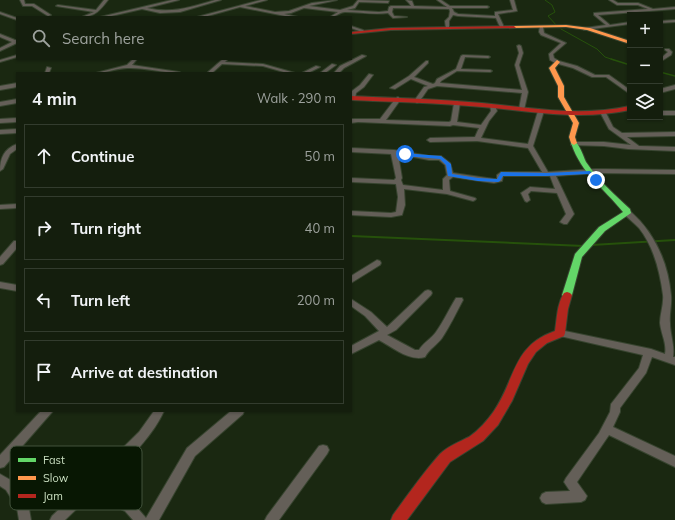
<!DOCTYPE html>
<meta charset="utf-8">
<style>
body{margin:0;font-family:Mulish,sans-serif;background:#1d2716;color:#f1f3f6}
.controls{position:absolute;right:12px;top:12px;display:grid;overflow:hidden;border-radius:0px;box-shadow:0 1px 3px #0004}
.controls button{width:36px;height:36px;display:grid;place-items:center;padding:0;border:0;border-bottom:1px solid #333c2e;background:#141e0d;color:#f1f3f6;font:20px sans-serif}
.stop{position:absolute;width:12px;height:12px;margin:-9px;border:3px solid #1a73e8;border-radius:50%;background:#fff}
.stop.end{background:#1a73e8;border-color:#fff;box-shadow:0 1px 4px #0008}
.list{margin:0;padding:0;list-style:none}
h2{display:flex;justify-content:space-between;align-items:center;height:52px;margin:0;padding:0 16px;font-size:17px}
h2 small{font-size:13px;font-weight:400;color:#9da29d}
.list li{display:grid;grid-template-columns:26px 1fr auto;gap:12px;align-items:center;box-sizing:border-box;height:64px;margin:0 8px 8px;padding:0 8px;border:1px solid #333c2e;border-radius:0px}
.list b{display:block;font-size:15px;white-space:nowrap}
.list em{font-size:13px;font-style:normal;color:#9da29d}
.icon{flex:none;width:22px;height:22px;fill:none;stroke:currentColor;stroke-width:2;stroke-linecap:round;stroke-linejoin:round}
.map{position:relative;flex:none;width:675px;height:520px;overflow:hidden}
.search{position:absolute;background:#141e0d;box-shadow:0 1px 3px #0004;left:16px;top:16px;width:336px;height:44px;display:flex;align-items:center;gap:10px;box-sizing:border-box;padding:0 14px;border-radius:0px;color:#9da29d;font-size:15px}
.panel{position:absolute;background:#141e0d;box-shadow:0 1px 3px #0004;left:16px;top:72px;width:336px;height:340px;border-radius:0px}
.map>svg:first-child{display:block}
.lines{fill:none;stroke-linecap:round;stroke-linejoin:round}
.stream-far2{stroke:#26510b;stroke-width:1}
.stream-far1{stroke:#26510b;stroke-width:1.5}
.stream{stroke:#26510b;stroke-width:2}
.street-casing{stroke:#37442f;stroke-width:2}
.fast-casing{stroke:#37442f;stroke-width:2}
.slow-casing{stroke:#37442f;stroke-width:2}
.jam-casing{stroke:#37442f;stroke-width:2}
.street{fill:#645f58;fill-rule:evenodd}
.fast{fill:#63d668;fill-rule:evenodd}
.slow{fill:#ff974d;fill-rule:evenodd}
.jam{fill:#b3261e;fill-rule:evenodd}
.route{fill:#1a73e8}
.key{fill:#081703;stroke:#42533c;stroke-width:1}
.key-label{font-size:11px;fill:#cadfc1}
</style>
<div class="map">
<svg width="675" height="520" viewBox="0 0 675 520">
<rect width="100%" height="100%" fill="#1a2811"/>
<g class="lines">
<path class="stream-far2" d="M545,0L552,5L555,12L548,16L557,26
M561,29L597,49L605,57L614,60"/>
<path class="stream-far1" d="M611,59L630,65
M660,72L675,76"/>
<path class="stream" d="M351,236L584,246
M592,245L675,240"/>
<g class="street-casing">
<path id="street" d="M20,0H24L25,4H34L51,15L48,16L32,6H23Z
M104,0H108C101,9 95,17 82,17L94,12L56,6L58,5L96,10Z
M172,0H179L147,8C172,14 191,7 215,0H221L180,12L160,13L142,9L107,17H100Z
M261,0H267L245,6L275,12L289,11L312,3L337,0L309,6L340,10L353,6L358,0L389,1L388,3L359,2L355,8L347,10L379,12L388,11L389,7L391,6H411L409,3L406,0L412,1L414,6L447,7L437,0H441L450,6H487L489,7L487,8H452L454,12L458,14L495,16V12L513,10L510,0H514L517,11L498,14L504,27L502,28L500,27L496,18L458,16L453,15L449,21V28L446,29L445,21L449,17L450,11L449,9L393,8L392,12L394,16L407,17L393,18L388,13C373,15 359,12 345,12C340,12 336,17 330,17L338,12L304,8L291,13L284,14L298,17H290L240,7L204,17H197Z
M609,0H613L618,3H638L653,9L675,7V9L598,15L610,25L630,22V24L584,30L585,28L606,25L594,15V13L648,9L638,5H617Z
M0,12L17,18V20L0,14Z
M675,20V22L660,23V21Z
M351,26L363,30L364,31L362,32L351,28Z
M540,26L543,27L544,33L566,43L553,54L554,58L559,61L577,66L595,75H609L630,90V94L606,77H592L573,68L555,63L550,60L549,54L561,43L541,35L539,32Z
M0,34L15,40H17V43L0,51V48L12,42L0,37Z
M519,45L521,46L523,53L519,65L528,92L524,110L519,109L522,93L437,86L428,89L419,102L417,103L414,101L424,87L428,86L411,79L395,89L390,88L409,76L426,61H428V63L414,77L433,84L435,83L437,79L456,69L461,56L463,55L488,56L490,57L488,58L465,57L461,69L490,70L492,71L490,72L457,71L441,81L440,83L522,90L515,65L519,53L517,46Z
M665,49H669L672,52L671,55L660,62V59L668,52L665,50Z
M17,55V57L0,62V60Z
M362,55L366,56L344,68L339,73H334L340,66Z
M133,59H137L132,65L179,72L181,73C164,73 147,68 130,68C119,67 107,73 96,73L127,65Z
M223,59H228L225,62L263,64L295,73H287L263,66L222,64L212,73H207Z
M332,64L336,65L325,73H320Z
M316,66L320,67L308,73H302Z
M47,67L51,68L49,73H45Z
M369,74L373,75L364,87L356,93L355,99H351L352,91L360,85Z
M17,83V87L0,90V86Z
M675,85V89L660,93V89Z
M398,97L401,99L386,120L449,122L451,121L454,103L457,101L460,103L457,122L481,125L491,111L490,106L495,105L497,111L489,121L481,138L528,144L538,111L543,110L544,111L533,146L548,172L596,169L675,170V174L596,173L556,176L574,214L567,224H564L560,222L566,214L557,193L531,191L528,194L530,200L527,202L525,201L521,193L530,187L555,189L550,176H503L502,181L494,183L453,177L449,180L450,191L475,198L476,199L475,200L473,201L447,194L404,189L405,205L402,215L391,217L351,215V211L391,213L396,212L398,197L396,184L351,182V178L394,180L396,178L391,154L351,152V148L394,150L429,156H441L450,163L453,173L494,179H497V175L501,172H542L528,148L477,141L430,142L427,140L430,138L475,137L479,128L453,125L450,126L358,122L351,123V119H380L396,98ZM398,154L429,160H439L445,165L447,175L443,179V190L403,185L401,180L402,178Z
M17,99V103L0,106V102Z
M660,111H675V115H660Z
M602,113H606L613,127L622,133L675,132V136L627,137L639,146L675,147V151L628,149L604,146L571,145V143L573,142H604L631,145L609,129L601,114Z
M17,118V122L0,123V119Z
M17,129V133L0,134V130Z
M17,144V149L10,154L3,169L0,171C0,158 4,149 17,144Z
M17,204V208L0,209V205Z
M624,211H630C655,233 668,263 671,295C672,305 669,314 670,323C670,335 675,345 673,357H675V365L652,357L646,373L620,408V412L613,427L675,456V467L609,435L577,482L587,496L585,500L581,502L546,504L542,502L540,498L542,494L546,492L570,491L564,482L566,478L599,433L610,412L611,404L639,368L643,355L560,336L557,335L555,333L557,331L560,330L651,349L665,354C667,343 661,334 660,323C660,314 664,304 663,295C660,272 654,247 639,228C634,223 628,218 623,213Z
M14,241H17V248L3,264L0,265V257Z
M377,260L380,261L381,263L380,265L351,283V276Z
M0,282L17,285V291L0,288Z
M428,290L431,291L432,293L431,295L396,330L387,335L415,350H419C423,343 431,339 436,332C444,321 449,309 456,298H462L463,300C456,313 450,326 442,338C437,345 429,349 425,357C410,362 392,347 379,340L351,354V346L379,331L365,316L351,306V299L371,312L387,327L425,291Z
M41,411H53L4,467L0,468V455Z
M154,411H164C150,441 123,464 100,487L133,503L146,518L187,448L231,411H244L243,414L195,456L159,520H133L125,511L91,495L65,520H50L52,516L71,498L37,503H28L31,520H19L16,502L13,501L6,490L0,486V474L14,482L20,491H37L86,484L139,432Z
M323,445L327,446L329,450L327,454L279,520H265L267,516L319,446Z"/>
</g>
<g class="fast-casing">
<path id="fast" d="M574,141C580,144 583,156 586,162C598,180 615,195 630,209L631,213L605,231L582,257L572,295L570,297H564L562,295L575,254L599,227L623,212C603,187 582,175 571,143Z"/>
</g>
<g class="slow-casing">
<path id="slow" d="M566,25L590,28L630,41V44L587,30L566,27L514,28L512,27L514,26Z
M557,60L560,62L555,68L564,86V97L579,123L575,137L577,143L574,145L571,143L569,137L573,123L558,97V86L549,68Z"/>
</g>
<g class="jam-casing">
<path id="jam" d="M514,26L516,28L391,30L351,34V32L391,28Z
M351,96C395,98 438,99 482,103C533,108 579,117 630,106V110C579,121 533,111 482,107C438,103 395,102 351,100Z
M567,292L570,293L572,295L568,309L565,333L564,336L547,343L536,352L528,364L512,401L498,425L483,441L450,462L407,520H391L393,515C408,495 423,473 440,454C448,446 459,442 469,437C479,430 487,421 494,411C516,379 512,346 555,331C557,318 557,304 564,293Z"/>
</g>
<use href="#street" class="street"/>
<use href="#fast" class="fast"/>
<use href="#slow" class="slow"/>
<use href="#jam" class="jam"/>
</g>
<path class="route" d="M403,153L441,156L451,164L452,174L478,178L497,179L501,172L546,173L590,171L598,180L594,181L588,174L546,176H503L500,181L498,182L478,181L448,176L446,165L440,159L405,156L403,155Z"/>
<rect x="10" y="446" width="132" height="64" rx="6" class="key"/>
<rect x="18" y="458" width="18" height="4" fill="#63d668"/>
<rect x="18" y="476" width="18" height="4" fill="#ff974d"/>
<rect x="18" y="494" width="18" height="4" fill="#b3261e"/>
<g class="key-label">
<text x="43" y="464">Fast</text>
<text x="43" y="482">Slow</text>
<text x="43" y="500">Jam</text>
</g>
</svg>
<div class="controls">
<button>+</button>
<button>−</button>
<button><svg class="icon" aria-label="layers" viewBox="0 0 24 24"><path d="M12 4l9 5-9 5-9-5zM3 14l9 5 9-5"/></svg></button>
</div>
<div class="stop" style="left:405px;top:154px"></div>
<div class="stop end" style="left:596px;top:180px"></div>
<div class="search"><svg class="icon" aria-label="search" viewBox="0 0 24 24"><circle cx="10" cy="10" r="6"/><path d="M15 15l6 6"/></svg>Search here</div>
<section class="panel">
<h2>4 min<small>Walk · 290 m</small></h2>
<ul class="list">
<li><svg class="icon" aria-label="ahead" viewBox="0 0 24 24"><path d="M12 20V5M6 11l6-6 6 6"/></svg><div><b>Continue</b></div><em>50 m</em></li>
<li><svg class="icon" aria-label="right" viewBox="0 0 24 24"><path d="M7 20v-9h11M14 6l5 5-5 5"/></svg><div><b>Turn right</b></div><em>40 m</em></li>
<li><svg class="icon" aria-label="left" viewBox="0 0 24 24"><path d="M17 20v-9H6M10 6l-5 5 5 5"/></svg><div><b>Turn left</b></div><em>200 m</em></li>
<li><svg class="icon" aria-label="arrive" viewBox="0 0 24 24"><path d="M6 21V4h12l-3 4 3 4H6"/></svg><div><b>Arrive at destination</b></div></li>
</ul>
</section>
</div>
